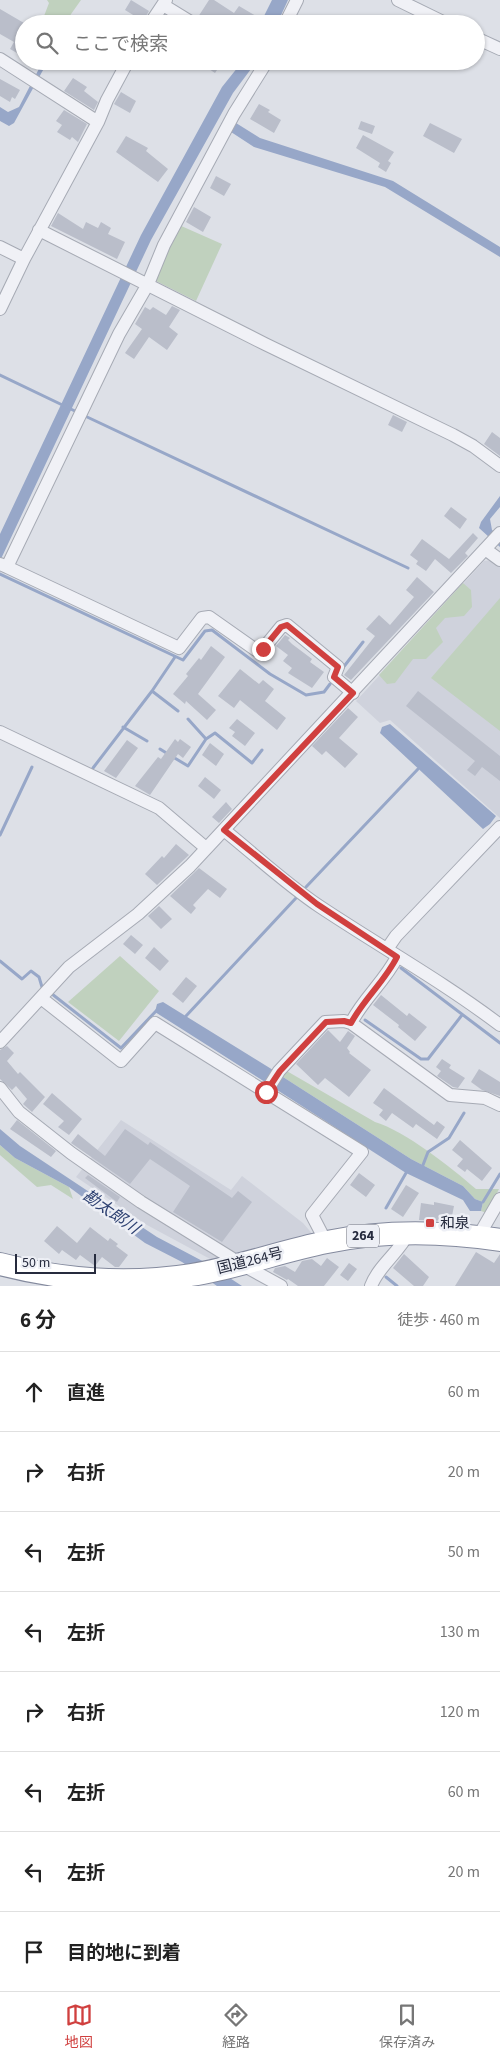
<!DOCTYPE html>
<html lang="ja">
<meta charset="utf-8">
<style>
body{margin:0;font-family:"Source Sans 3","Noto Sans JP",sans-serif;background:#f2f2f2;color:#222}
.scale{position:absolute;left:15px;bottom:12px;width:81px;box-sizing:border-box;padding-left:5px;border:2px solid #262b3e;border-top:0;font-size:14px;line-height:18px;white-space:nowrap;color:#262b3e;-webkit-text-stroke:4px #edeff5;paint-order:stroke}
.stop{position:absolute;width:15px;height:15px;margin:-11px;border:4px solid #d0403f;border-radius:50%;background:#fff}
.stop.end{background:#d0403f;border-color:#fff;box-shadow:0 1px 5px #0008}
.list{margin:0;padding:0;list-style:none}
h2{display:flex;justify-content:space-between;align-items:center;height:65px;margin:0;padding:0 20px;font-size:21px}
h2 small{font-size:16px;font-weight:400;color:#767676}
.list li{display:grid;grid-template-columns:32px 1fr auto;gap:15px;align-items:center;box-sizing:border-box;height:80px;padding:0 20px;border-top:1px solid #e0e0e0}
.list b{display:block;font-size:19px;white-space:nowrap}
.list em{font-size:16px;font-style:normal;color:#767676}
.icon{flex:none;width:28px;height:28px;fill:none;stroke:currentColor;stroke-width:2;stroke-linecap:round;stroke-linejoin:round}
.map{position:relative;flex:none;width:500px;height:1286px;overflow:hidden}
.search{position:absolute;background:#fff;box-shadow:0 1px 4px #0004;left:15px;right:15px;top:15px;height:55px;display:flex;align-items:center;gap:12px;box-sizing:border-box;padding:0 18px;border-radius:28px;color:#767676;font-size:19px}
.sheet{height:705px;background:#fff}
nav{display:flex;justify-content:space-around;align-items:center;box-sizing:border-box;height:70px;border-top:1px solid #e0e0e0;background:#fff;font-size:14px;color:#767676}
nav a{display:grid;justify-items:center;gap:2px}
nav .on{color:#d0403f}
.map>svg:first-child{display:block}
.built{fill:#cfd2dc}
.green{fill:#c0d1be}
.water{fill:#97a7c8}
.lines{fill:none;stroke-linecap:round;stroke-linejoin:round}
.stream{stroke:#97a7c8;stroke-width:3}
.building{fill:#babeca}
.street-casing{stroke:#a6aab4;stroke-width:14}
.highway-casing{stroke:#848a9e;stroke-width:24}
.street{stroke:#f0f1f6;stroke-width:12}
.highway{stroke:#fff;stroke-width:22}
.route{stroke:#d0403f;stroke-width:6}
.poi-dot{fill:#d0403f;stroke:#edeff5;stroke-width:2}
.labels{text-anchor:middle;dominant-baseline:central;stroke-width:5;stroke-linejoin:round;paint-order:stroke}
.shield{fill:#edeff5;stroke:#626675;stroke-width:1}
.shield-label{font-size:14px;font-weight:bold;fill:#262b3e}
.poi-label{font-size:15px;fill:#262b3e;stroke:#edeff5;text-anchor:start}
.street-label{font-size:15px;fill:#262b3e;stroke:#edeff5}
.water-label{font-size:16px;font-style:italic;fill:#304373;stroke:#edeff5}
</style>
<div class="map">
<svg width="500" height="1286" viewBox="0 0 500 1286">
<rect width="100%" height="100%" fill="#dde0e7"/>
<path class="built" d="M492,560L500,567V818L390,720L380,723L356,701L484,561Z
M121,1120L231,1190L242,1176L303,1223L315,1237L212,1260L147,1225L76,1177Z"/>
<path class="green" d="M47,0H81L64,24H41L49,3Z
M179,225L222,244L196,301L154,280Z
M463,583L471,590L472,607L464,616L445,618L436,628L443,642L426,659H413L395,683L387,684L379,675Z
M500,598V731L431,678Z
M120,956L159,991L119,1041L68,1002Z
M285,1070L375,1122C405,1131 452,1168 476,1189H499L487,1213L481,1211L483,1202L475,1199L463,1186L411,1159L283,1077Z
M0,1145L15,1158L69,1187L73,1199L51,1185L37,1187L0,1155Z"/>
<path class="water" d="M272,0H288L277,24H260Z
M43,61H48L14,123L9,126L0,121V107L8,112L19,107Z
M252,61L251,69L233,93L151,240L0,561V534L141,235L222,87L242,62Z
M236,123L260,138L393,181L500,247V257L385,187L254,147L231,132Z
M500,496V507L490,519L492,530L500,536V547L479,528L481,522Z
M390,724L496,816L490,824L483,829L380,733L382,727Z
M163,1002L273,1070L265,1082L155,1012L157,1004Z
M283,1077L411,1159L463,1186L475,1199L483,1202L481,1211H470L463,1200L406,1173L274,1088Z
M0,1129L20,1146L157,1237L210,1265L242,1286H217L182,1262L145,1243L69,1187L15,1158L0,1145Z"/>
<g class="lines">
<path class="stream" d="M0,375L77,412
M85,416L408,568
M0,574L183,660L205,631L212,630L270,674L306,695L324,692L330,684
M342,669L363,642
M152,691L178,711
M188,719L206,739
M123,727L147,741
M160,749L168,754
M173,757L188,766L206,739L215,733L252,763L262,750
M93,768L152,691L175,657
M0,835L32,767
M306,887L418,769
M0,961L22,979L31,971L39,977L42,987
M401,968L500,1043
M52,994L121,1048L157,1010
M186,1016L296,898
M365,1020L421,1059H428L462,1015
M423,1165L428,1152L449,1138L464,1113
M483,1202L500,1174
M386,1208L406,1173
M386,1277L397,1286"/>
</g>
<path class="building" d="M131,0L149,11L143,21L125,10Z
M209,0H214L234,13L239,6L256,16L251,24H202L198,17Z
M0,9L24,23V57L10,49L14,42L0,34Z
M197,61H223L215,73Z
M73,78L87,87L84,91L98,102L94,110L64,91Z
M0,79L20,90L15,99L12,97L10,102L0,96Z
M121,92L136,101L130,113L114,104Z
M259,104L270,110L268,112L281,120L274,133L250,119Z
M64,110L87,124L78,142L72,137L70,140L57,132L62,125L56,121Z
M361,121L375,126L372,134L358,129Z
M430,123L462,139L454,153L423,136Z
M363,135L394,152L388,161L391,163L386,172L378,167L380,163L356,148Z
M126,136L148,148L146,151L168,169L158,182L116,152Z
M216,176L231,184L224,196L210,188Z
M194,207L211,217L203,232L186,222Z
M58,213L83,229L86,222L98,228L101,222L111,228L108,234L125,242L117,259L51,226Z
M172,306L180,310L169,327L178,334L167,350L149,337L134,359L125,353L142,329L135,324L145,307L150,310L153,307L166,315Z
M393,415L407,422L402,432L388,425Z
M492,432L500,438V456L484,444Z
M451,507L467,519L460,529L444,516Z
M473,533L478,538L465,553L468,556L451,573L435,559L426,571L416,564L418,561L410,555L422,539L449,559Z
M417,577L434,592L351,680L344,675L375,636L366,629L379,615L390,625L414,597L406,590Z
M285,635L290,638L288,640L292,644L312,659L310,662L324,672L312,688L288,673L292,668L283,661L288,655L276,646Z
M211,646L225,657L198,694L216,710L207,720L186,701L185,704L173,694L188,676L186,674L199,658L201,660Z
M240,669L259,684L263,680L274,689L265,701L286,718L277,730L240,700L234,708L218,696Z
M418,691L500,756V781L482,767L475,776L467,770L475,761L406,706Z
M348,708L358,717L339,738L358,754L345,768L326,751L322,755L312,746Z
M237,719L255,733L245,746L232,736L235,732L229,728Z
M175,739L178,742L180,739L191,747L183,758L178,754L150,795L135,786L158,757L161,759Z
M127,740L138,748L116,778L104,771Z
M210,743L224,754L216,766L202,755Z
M205,777L221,790L214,799L198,786Z
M226,802L232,809L219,823L212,817Z
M176,844L189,855L157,885L145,874L162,856L164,858Z
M199,868L227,889L220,898L208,889L193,905L196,908L191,914L170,896Z
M159,906L172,919L161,929L148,916Z
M131,935L143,945L135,954L123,944Z
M154,947L169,961L160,971L145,958Z
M186,977L197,986L183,1003L172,994Z
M381,995L407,1016L409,1013L427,1027L415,1041L398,1027L399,1025L373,1005Z
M328,1030L340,1042L348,1031L355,1036L347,1048L350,1052L349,1053L371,1070L349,1097L325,1078L318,1085L296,1064Z
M7,1046L14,1053L7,1061L18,1074L20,1072L45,1097L32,1112L23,1104L27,1099L16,1086L12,1090L0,1079V1050Z
M442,1059L451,1065L449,1068L465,1078L458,1088L453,1087L437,1076L441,1071L436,1067Z
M479,1069L500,1082V1096L482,1090L471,1082Z
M384,1088L434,1125L437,1121L445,1127L437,1139L416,1124L413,1128L392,1113L386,1121L379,1115L383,1110L373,1103Z
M52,1093L82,1119L69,1135L58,1127L64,1121L43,1104Z
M17,1120L56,1151L51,1157L10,1129Z
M125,1129L148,1145L150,1142L232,1198L238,1191L252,1202L222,1242L173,1212L190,1186L165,1169L150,1159L130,1184L71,1143L78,1134L105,1156Z
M460,1140L492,1168L482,1181L467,1169L465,1172L457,1166L463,1159L452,1150Z
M359,1173L375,1185L366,1197L350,1185Z
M88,1175L120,1197L117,1202L85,1178Z
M406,1185L419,1193L403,1217L391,1209Z
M434,1202L454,1206L451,1221L419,1220L421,1203L434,1205Z
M57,1226L77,1243L90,1227L108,1241L110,1238L118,1244L116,1246L128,1255L119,1267H115L102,1257L95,1266L80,1255L76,1260L62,1250L59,1254L44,1241Z
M476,1252L494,1263L500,1254V1286H455Z
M404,1254L429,1277L423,1286H414L393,1268Z
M327,1258L339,1267L324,1286H298L288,1279L287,1280L273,1272L275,1268L285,1266L295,1272L302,1261L312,1259L321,1266Z
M349,1263L357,1269L348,1281L340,1275Z"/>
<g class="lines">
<g class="street-casing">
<path id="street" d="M398,0L447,24
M163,5L194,24
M150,24L166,0
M285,24L297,0
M476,38L500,49
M0,59L98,122
M39,230L265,344L453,435L473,446L500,466
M0,247L24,259
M0,309L24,259L98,122L107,100L128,61
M485,549L500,560
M0,564L7,567L119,334L148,284L164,245L234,114L267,61
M7,567L179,648L202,618L209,617L256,650L263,649L281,627L287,625L338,667L334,677L353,693
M0,732L159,808L206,848
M224,830C255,855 285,883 319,906C379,946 442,981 500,1025
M387,949L396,936L500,827
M41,998L121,1061L155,1023L362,1152L312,1215L326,1242
M351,1023C363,999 385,981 397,957
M0,1042L69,967L138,914L190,866L500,533
M0,1088L19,1112L71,1153L141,1202L241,1264L281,1286
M266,1092L279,1071L325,1022L344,1021L351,1023L450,1095L485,1098L500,1105
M478,1237L500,1199
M371,1286C379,1265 399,1253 409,1232"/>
</g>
<g class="highway-casing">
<path id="highway" d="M0,1264C62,1280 127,1285 191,1275C237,1268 281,1251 327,1242C385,1230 441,1231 500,1240"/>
</g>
<use href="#street" class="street"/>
<use href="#highway" class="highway"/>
</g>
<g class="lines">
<path class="route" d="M263,649L281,627L287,625L338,667L334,677L353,693L224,830L317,904L397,957C385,981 364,999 351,1023L344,1021L326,1022L280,1071L266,1092"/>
</g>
<rect class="poi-dot" x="425" y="1218" width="10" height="10" rx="2.5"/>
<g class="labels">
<rect class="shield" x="347" y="1224.5" width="32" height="23" rx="4"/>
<g class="shield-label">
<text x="363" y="1236">264</text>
</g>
<g class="poi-label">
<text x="440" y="1223">和泉</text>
</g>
<g class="street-label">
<text transform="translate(250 1261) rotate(-14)">国道264号</text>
</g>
<g class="water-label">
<text transform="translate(111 1212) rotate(35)">勘太郎川</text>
</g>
</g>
</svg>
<div class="scale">50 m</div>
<div class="stop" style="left:266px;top:1092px"></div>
<div class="stop end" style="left:263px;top:649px"></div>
<div class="search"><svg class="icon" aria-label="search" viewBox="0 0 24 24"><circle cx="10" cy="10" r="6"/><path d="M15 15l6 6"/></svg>ここで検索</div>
</div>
<section class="sheet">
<h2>6 分<small>徒歩 · 460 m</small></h2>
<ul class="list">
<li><svg class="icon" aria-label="ahead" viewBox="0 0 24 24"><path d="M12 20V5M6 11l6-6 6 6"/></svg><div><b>直進</b></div><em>60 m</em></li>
<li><svg class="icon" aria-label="right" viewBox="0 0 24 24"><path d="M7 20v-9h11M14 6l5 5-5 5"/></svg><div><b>右折</b></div><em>20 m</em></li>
<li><svg class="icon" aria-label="left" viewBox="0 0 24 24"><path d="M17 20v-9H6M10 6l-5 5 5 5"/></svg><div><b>左折</b></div><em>50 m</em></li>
<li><svg class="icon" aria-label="left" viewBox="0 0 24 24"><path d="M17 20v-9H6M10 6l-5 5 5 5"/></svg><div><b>左折</b></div><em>130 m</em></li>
<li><svg class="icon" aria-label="right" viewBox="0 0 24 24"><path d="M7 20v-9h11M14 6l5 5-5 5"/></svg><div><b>右折</b></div><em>120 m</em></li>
<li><svg class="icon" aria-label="left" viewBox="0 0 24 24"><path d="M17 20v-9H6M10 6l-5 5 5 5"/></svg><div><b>左折</b></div><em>60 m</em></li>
<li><svg class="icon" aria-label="left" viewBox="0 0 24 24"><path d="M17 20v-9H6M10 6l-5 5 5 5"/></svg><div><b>左折</b></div><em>20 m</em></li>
<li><svg class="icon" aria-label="arrive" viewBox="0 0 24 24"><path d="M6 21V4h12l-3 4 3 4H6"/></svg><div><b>目的地に到着</b></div></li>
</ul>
</section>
<nav>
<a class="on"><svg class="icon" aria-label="map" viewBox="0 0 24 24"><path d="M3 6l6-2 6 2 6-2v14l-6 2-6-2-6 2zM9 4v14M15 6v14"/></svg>地図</a>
<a><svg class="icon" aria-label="directions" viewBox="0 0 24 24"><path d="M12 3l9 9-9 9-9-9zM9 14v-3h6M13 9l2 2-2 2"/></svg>経路</a>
<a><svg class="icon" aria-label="saved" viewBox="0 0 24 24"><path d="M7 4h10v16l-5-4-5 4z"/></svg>保存済み</a>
</nav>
